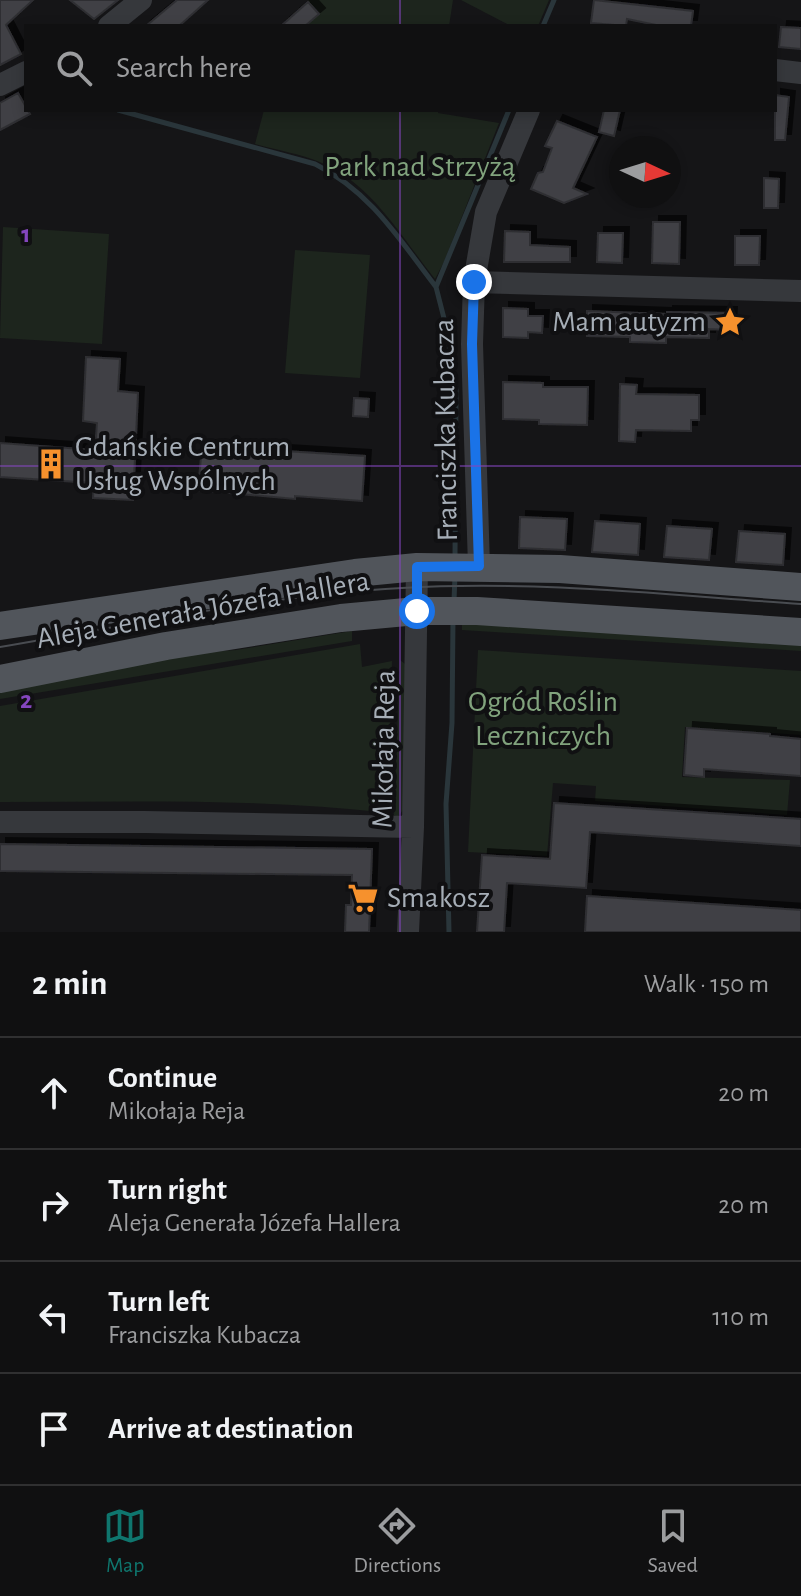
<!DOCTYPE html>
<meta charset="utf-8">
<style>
body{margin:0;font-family:"Alegreya Sans",sans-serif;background:#19191a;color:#f1f3f6}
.compass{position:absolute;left:609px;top:136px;width:72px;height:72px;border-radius:50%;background:#101011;box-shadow:0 4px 12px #0003;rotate:94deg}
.stop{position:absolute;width:24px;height:24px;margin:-18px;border:6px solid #1a73e8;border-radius:50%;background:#fff}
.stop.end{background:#1a73e8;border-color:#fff;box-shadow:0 2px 8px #0008}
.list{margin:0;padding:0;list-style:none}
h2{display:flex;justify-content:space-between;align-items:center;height:104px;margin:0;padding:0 32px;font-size:34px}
h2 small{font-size:26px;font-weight:400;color:#9c9d9f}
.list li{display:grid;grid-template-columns:52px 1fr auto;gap:24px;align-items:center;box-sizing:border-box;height:112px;padding:0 32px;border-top:2px solid #303031}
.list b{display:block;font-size:30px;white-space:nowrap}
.list p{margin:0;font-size:26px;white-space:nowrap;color:#9c9d9f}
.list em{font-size:26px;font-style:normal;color:#9c9d9f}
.icon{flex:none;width:44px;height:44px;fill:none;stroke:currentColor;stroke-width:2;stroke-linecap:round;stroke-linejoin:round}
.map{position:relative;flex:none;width:801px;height:932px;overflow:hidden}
.search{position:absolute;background:#101011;box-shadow:0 4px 12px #0003;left:24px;right:24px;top:24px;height:88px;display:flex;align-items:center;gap:20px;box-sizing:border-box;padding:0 28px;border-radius:0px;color:#9c9d9f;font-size:30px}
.sheet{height:552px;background:#101011}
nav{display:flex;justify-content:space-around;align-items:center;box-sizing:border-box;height:112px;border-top:2px solid #303031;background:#101011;font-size:22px;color:#9c9d9f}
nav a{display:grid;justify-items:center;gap:4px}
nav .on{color:#0f766e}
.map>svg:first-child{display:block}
.green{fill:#1d251d}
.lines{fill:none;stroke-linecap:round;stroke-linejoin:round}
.stream{stroke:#2a363b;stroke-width:5}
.building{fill:#3f4044;stroke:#2f2f33;stroke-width:2;filter:url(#shadow)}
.minor{stroke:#36383c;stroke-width:22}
.major{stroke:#51555b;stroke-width:28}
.tram{stroke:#494c51;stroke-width:2}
.route{stroke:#1a73e8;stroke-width:10}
.grid{fill:none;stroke:#8446bd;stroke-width:2;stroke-opacity:0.55}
.labels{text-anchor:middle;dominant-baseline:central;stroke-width:8;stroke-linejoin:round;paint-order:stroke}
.park-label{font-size:30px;fill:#81a37d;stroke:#101012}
.poi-label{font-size:30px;fill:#a6aeb7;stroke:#101012;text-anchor:start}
.street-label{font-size:30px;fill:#a6aeb7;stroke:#101012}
.grid-label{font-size:26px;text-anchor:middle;font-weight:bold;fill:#8446bd;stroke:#101012;stroke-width:8;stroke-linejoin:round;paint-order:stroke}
</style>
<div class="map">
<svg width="801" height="932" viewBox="0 0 801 932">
<defs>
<filter id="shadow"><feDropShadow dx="6" dy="-6" stdDeviation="0" flood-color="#0009"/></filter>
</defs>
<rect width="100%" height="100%" fill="#151517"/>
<path class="green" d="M308,0H453L449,26H305L318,14Z
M461,0H549L538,26H511Z
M264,110H438V113L499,123L444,262L435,279C402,238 372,184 322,163C301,154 277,150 255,144Z
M3,227L109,234L102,344L0,338Z
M295,250L370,255L360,378L285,373Z
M462,620L801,641V651L462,630Z
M352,631V641L0,699V687L154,656L236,650Z
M360,644L362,667L392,661L388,813C260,798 129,802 0,802V706Z
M478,650L801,671V735L685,727L682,777L790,780L787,815L595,801L596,786L553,783L547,856L468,852Z
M400,660L405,664L403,810L398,817L394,815Z"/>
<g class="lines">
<path class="stream" d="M543,26L554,0
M118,110L315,164C371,192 399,239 436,287
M455,557L456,390L448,334L436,287L509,110
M454,601L455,575
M449,932L446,804L452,723L453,619"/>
</g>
<path class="building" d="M0,0H33L6,25L21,54L0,65Z
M70,0H118L94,19Z
M177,0H208L179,26H146Z
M594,0L693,11L691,26H661L627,19L626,26L591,23Z
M308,2L319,14L305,26H281Z
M781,27L801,28V49L779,47Z
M18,93L30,114L0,130V103Z
M775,95L789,97L785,140H775Z
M604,110H620L614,136L599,132Z
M557,121L597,137L573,188L587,194L564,203L531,189L538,173L543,172L552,148L545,146Z
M764,178L779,179L778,208H764Z
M653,222H680L679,264L652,263Z
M505,231L530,232V245L570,247V262H504Z
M598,233H623L622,263L597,262Z
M735,236H760L759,265H735Z
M503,308L528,309V316H543L542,333L528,332V338L503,337Z
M587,311L667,314V312L731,313L730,330L709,329V338L666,337V343L630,342V337L587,336Z
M86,357L120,359L118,391L138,393L133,500L93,498L94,483L0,477V443L95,450L97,423L83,421Z
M503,382L543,383V387H588L587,425L539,424V420L503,419Z
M620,384L637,385L636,394L699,395V420H691V431L636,430L635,442L619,441Z
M354,398L369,399L368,417L353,416Z
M202,446L365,456L362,501L295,496V499L198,490Z
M520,517L567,519L565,550L519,548Z
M595,521L640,524L638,555L592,552Z
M667,526L712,529L709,560L664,557Z
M739,531L785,534L783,565L736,562Z
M687,728L770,734V736L801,739V776L704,769V777L684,775Z
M554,803L801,819V846L590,832L586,888L507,883L504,932H477L482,855L550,859Z
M0,844L372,849L369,932H345L346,905H351L352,875L0,871Z
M587,896L801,910V932H585Z"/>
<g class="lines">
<path class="minor" d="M109,26L141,0
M775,70L801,73
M0,85L26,72
M474,282L801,291
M479,566L472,344L474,282L486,212L529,110
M0,822H145L413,827
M408,932L413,827L417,567"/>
<path class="major" d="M0,626L355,573L417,567L560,569L801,587
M0,679L166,646L341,618L417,611H477L801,632"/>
<path class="tram" d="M0,647C133,625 267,595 402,588C535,580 668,595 801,604"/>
</g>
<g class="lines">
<path class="route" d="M417,611V567L479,566L472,344L474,282"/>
</g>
<path class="grid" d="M400,0V26M400,110V932M0,466H801"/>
<defs>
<g id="sight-bare" transform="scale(2.4)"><path d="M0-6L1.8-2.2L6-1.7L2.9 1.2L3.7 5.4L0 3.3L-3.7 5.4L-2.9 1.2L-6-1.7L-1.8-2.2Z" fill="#f6912d" stroke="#101012" stroke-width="2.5" paint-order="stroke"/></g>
<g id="building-bare" transform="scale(2.4)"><path d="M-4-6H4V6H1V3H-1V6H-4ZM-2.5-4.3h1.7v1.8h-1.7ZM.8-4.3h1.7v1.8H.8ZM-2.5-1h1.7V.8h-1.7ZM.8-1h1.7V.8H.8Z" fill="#f6912d" stroke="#101012" stroke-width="2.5" paint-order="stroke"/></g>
<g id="supermarket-bare" transform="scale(2.4)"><path d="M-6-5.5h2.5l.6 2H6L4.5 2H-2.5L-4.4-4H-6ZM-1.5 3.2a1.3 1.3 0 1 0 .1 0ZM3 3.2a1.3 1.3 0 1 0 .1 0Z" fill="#f6912d" stroke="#101012" stroke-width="2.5" paint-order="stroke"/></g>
</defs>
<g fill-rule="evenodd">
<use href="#sight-bare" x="730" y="322"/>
<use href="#building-bare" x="51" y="464"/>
<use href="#supermarket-bare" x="363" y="898"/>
</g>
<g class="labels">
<g class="park-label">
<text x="420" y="167">Park nad Strzyżą</text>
<text x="543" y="702">Ogród Roślin<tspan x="543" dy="34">Leczniczych</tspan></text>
</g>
<g class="poi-label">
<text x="706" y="322" text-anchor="end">Mam autyzm</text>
<text x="75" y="447">Gdańskie Centrum<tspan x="75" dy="34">Usług Wspólnych</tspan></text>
<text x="387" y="898">Smakosz</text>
</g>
<g class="street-label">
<text transform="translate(446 430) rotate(-91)">Franciszka Kubacza</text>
<text transform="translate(203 610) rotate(-10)">Aleja Generała Józefa Hallera</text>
<text transform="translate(384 749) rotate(-89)">Mikołaja Reja</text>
</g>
</g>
<g class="grid-label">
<text x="26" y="242">1</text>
<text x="26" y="708">2</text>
</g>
</svg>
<svg class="compass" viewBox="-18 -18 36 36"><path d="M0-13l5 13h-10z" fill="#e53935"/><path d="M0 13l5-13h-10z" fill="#9c9d9f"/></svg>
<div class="stop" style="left:417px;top:611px"></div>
<div class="stop end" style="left:474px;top:282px"></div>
<div class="search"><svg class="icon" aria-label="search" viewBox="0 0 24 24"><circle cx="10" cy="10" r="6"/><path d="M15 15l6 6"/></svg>Search here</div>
</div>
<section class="sheet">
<h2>2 min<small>Walk · 150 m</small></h2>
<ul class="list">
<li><svg class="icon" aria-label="ahead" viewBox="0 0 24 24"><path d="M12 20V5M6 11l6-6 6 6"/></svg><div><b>Continue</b><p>Mikołaja Reja</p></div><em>20 m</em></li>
<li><svg class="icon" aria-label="right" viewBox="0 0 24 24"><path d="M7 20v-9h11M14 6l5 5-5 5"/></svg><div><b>Turn right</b><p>Aleja Generała Józefa Hallera</p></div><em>20 m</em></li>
<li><svg class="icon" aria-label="left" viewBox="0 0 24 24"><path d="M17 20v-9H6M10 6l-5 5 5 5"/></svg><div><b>Turn left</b><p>Franciszka Kubacza</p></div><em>110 m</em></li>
<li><svg class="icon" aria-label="arrive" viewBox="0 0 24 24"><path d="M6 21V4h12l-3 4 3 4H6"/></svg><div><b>Arrive at destination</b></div></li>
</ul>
</section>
<nav>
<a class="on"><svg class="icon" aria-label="map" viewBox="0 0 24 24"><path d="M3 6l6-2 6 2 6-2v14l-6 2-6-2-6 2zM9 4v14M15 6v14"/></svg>Map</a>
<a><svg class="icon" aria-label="directions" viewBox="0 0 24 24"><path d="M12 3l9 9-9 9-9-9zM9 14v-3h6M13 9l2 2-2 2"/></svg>Directions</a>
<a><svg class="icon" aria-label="saved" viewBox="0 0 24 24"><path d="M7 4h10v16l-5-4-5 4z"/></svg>Saved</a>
</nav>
